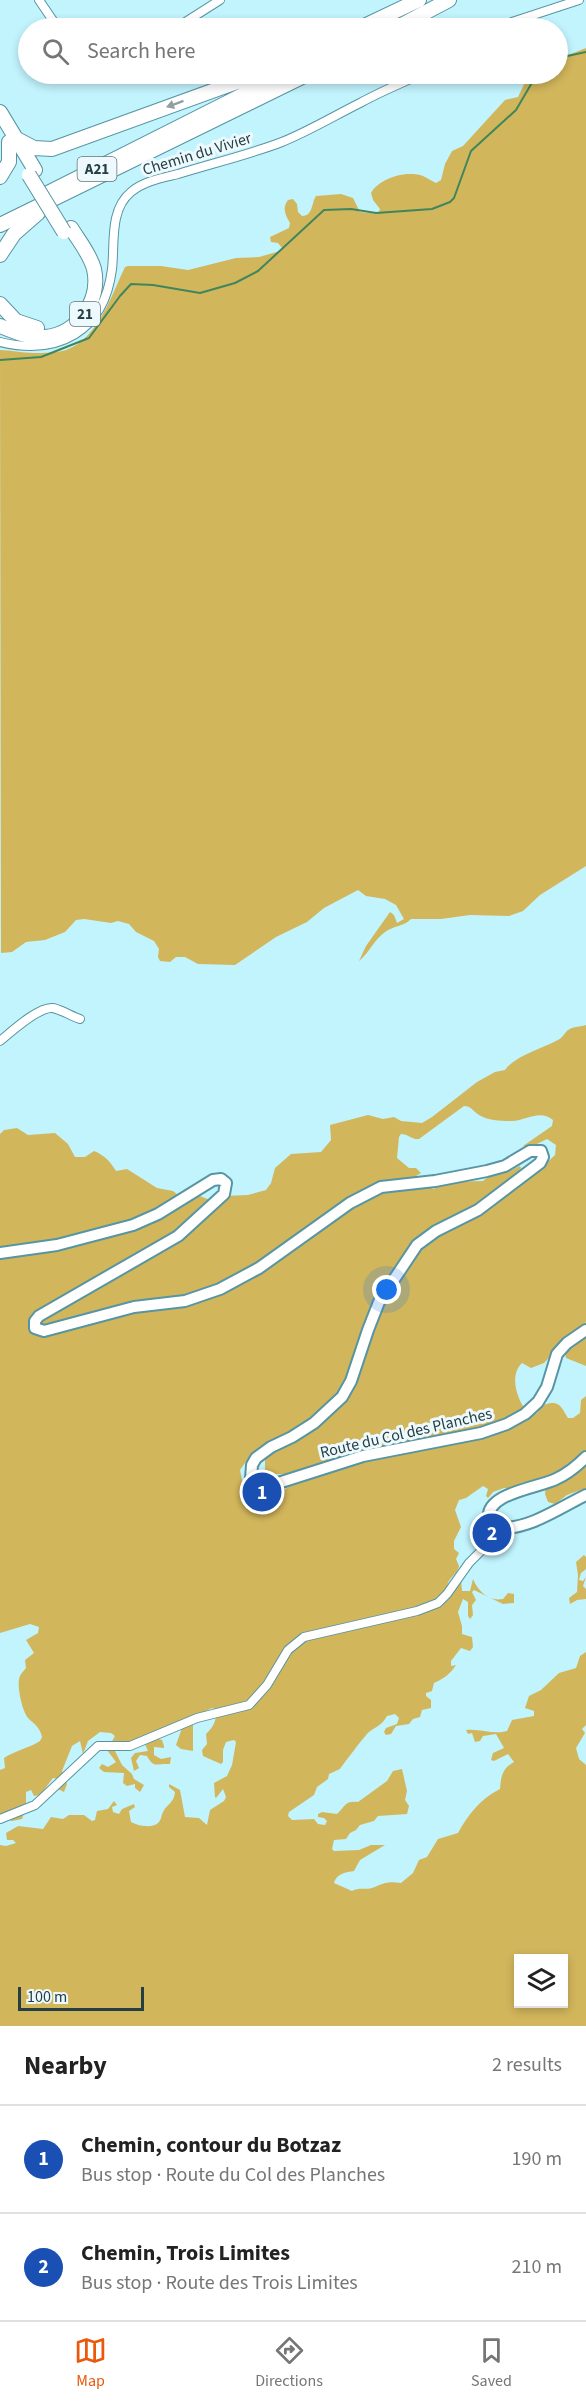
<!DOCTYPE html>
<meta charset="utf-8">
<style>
body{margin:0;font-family:"Source Sans 3",sans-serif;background:#f2f2f2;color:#222}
.controls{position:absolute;right:18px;bottom:18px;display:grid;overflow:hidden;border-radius:0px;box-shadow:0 3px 9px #0003}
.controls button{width:54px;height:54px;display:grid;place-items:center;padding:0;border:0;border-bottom:2px solid #e0e0e0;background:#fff;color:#222;font:30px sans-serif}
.scale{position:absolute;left:18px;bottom:15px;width:126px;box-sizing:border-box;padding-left:6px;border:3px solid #253f44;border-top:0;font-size:16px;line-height:21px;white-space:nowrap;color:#253f44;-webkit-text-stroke:4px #edf9fc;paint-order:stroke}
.you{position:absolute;left:387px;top:1290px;width:21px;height:21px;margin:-15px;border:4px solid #fff;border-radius:50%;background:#1a73e8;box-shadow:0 0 0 9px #1a73e833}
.badge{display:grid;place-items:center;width:39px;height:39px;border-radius:50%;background:#ea580c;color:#fff;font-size:20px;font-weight:700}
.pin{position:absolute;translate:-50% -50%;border:3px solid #fff;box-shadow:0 2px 6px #0006}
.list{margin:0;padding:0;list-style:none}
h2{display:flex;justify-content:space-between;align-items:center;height:78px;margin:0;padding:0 24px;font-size:26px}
h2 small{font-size:20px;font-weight:400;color:#767676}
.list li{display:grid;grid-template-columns:39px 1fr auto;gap:18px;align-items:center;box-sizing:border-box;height:108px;padding:0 24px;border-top:2px solid #e0e0e0}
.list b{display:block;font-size:22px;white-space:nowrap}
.list p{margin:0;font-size:20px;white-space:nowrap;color:#767676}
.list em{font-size:20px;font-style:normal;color:#767676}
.icon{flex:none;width:33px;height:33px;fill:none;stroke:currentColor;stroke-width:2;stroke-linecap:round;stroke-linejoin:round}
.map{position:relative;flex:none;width:586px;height:2026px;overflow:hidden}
.search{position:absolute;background:#fff;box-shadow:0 3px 9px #0003;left:18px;right:18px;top:18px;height:66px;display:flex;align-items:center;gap:15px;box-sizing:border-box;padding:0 21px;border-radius:33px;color:#767676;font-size:22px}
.sheet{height:294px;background:#fff}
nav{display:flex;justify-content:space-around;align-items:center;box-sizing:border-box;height:84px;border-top:2px solid #e0e0e0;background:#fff;font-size:16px;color:#767676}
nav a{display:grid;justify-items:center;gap:3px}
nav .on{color:#ea580c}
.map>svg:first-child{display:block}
.green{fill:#d2b65c;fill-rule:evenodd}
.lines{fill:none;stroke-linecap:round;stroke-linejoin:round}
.stream{stroke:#40865d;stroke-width:2}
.street-casing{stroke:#5895a2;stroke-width:10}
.secondary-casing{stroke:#5895a2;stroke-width:14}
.highway-casing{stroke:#5895a2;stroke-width:16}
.street{stroke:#fff;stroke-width:8}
.secondary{stroke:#fff;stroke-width:10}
.highway{stroke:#fff;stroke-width:14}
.highway-bridge-casing{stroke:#5895a2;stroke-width:16;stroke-linecap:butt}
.highway-bridge{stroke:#fff;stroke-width:14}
.oneway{fill:#929fa2}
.labels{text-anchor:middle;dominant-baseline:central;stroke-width:6;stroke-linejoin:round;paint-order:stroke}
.shield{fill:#edf9fc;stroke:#61777b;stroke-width:1.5}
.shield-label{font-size:15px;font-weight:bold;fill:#253f44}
.street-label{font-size:16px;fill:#253f44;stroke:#edf9fc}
</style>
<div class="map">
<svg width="586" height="2026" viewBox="0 0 586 2026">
<rect width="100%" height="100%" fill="#c2f4fe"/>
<path class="green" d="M586,48V866L540,895L523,911L509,916L470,915L441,919H411C405,926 393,926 385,932C374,940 369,953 359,961L366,946L390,912L394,915L397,923L404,919L396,905L385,899L366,896L358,890L324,908L307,922L276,937L235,965L198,964L185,957H176L170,962L160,961L158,957L159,949L154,941L136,932L129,924L118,921L111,923L84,919L76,920L65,932L45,940L26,942L12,952L1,953L0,350C11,350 22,353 33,353C43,353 56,353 66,350C98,339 112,294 125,267L128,266H161L188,270L236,258L259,257L280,251L282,248L278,243L271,242L270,237L289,228L290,223C285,215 282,208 288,200L293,199L297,204L298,212L302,216C313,216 311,204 316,196L341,194L353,198L360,212L378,214L380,209L373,200L371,193C379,178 407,170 423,176C428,178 431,181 436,183L441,180L445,164L452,151L463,146L505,100L518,97L529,74H558V59Z
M586,1025V1322L578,1329L586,1334V1366L566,1358L565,1351L575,1332L573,1333L544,1363L531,1368L522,1363C508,1376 518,1404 530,1415L537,1413L543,1405C560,1399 561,1407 568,1418H573L580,1413L581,1400L586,1396V1488L567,1495L555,1504L548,1502L545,1494L546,1486L540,1479L521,1483L512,1488H504L493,1492L488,1498L486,1496L488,1489L483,1486L466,1498L459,1500L455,1510L461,1527L454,1541V1549L459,1553L456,1559L459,1566C457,1576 447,1577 447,1589L461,1579L462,1591H470L473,1579C478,1591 489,1602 503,1599L508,1593L514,1594V1603L503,1604L474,1590L472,1592L476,1600L472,1605L473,1615L470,1619L468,1616V1602L463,1599L458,1612L462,1626V1634L472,1637L473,1647L470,1651L461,1648L451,1661V1666L456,1665C450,1674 445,1678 434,1683L432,1691L426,1693V1696L431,1700V1708L422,1710L420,1717L413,1719L409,1724L396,1726L391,1734L386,1735L384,1732L386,1728L397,1724L399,1718L395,1714L387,1716C382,1725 377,1726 369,1732C367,1733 341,1767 340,1769L329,1774L328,1779L317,1787L314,1795L289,1812L288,1816L292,1820L314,1819L318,1824L325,1825L327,1821L324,1818L318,1817V1814L322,1812L337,1814C346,1806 344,1801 358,1802L387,1781L393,1771L402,1769L407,1791L405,1800L409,1806L407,1814L378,1816L374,1821L360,1825L356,1830L350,1833L346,1839L334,1840L332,1849L334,1851L359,1850L371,1845H385L360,1860L354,1871C346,1872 336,1874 334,1883L352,1891C359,1887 365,1890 372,1888C385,1883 387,1881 401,1883L413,1873L419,1860L427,1857L438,1839L458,1833C468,1815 480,1799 500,1789C501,1775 503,1768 514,1762L508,1754L494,1761L491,1760L493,1753L504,1748L496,1734L483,1736L480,1741L475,1742L472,1733L468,1734L466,1730C480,1728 493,1735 507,1731L512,1720L534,1716V1711L525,1708L529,1696L541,1690L559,1673L576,1668L580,1656L586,1652V1725L582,1729L585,1733L576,1748L579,1759L586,1765V2026H0V1845L6,1846L16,1843L13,1840H7L6,1833L18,1826L43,1829L51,1817L63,1819L69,1815H84L92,1821L95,1820L97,1811L108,1809L114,1801L117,1805L112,1807L113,1812L119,1814L122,1809L134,1804L135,1807L129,1811L131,1822C138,1826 153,1829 159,1822C163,1816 160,1818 163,1812C167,1804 174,1803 175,1792L169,1787V1784L180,1790L185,1817L199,1818L207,1825L210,1810L224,1801L226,1797L223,1789L216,1798L215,1797L214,1783L227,1776L232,1765L236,1742L234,1740L226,1742L223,1750V1762L221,1764L203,1756L202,1750L207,1744L206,1734C213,1727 218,1720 215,1709L212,1708L193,1717V1751L181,1749L176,1745L182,1728L179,1723L171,1734L167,1735L161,1731L155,1738L162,1740L164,1746V1748L154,1747V1755L161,1759L171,1757L170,1764C157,1763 154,1769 147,1756L140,1755L136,1761L139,1768L134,1771L131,1758L135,1753L148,1751L144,1742L128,1750L124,1745L117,1746L115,1751L122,1765L132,1774L134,1779L144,1785L140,1792L135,1788V1784L127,1786L123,1783L124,1773L104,1772L99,1768L102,1764L108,1767L116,1762L107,1750L115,1736L111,1733L100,1732L88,1741L83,1754L80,1741L72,1746L62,1771L67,1784L64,1792L58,1789L59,1779L53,1778L40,1795L34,1796L31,1790L26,1792V1807L22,1819L12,1821L10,1820L11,1814L0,1816V1770L5,1768L4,1758C14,1751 29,1748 40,1741L42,1737C40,1727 34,1724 28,1718C22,1711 16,1684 20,1676C21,1673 24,1671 26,1668L25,1660L34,1653L26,1640L38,1633L39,1627L30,1624L0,1633V1134L4,1130L17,1128L28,1135L55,1133L68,1144L75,1157H85L94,1151C104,1155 110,1161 116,1171L127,1169L157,1188L173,1191L187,1202L200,1196L210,1200L224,1196L248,1195L266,1190L271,1183L275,1168L291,1154L321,1152L331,1140L330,1125L368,1115L383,1119L394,1117L401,1121L422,1123L432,1117L477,1082L495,1072L505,1070C515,1056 543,1048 558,1040C564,1037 565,1030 572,1028C577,1026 581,1027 586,1025ZM464,1106C471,1106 473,1111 479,1115C488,1121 502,1121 512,1121C526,1121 539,1109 553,1120L552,1126L523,1146L531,1147L547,1139L556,1145L555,1155L535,1174L525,1178L517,1174L521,1168L520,1166L510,1171H498V1175L489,1176L483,1181L443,1182L434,1189L415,1183L416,1176L421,1173L416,1168H409L397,1158L399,1137L401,1134C408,1134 412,1140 419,1139ZM257,1452L265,1457V1472L267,1474H290L292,1484C280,1493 271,1502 255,1497L251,1487L243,1486L240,1470L250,1456ZM518,1958H564V2004H518Z
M584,1555L586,1557V1569L581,1573L579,1580L583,1581L586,1577L583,1586L586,1589V1599L577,1600L570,1604L569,1598L577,1592L578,1575L576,1562Z"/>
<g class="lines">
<path class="stream" d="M558,58L586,52
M0,360L41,357L89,338L120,296L131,284L153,285L200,293L235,283L258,271L324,210L351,209L376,213L432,209L450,202L454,198L471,151L516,110L537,74"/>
<g class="street-casing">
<path id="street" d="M39,0L58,28
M176,28L220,0
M499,28L512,22L579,0
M94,74H105
M0,342C58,356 104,332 112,269C115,244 109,210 131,192C144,181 162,178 178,174C213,163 248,155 282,142C309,131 334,116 360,103C380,92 401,83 422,74
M0,1041C11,1032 39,1006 53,1008C62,1010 71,1016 80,1019
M0,1819L35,1805L98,1746H130L197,1718L249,1705L267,1685L288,1650L304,1637L417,1611L438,1603L447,1594L469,1563L496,1536L501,1528"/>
</g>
<g class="secondary-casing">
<path id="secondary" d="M0,1253L57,1245L133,1225L158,1214L213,1180L221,1179L226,1183L224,1194L178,1236L39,1316L35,1321V1328L44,1331L134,1307L185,1301L220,1289L259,1268L350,1203L381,1187L435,1181L487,1171L505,1166L530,1151H541L543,1157L540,1163L478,1210L436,1231L417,1245L379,1302L368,1330L351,1381L342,1397L314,1423L292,1437L271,1447L256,1458L252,1465L251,1479L261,1486L275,1484L363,1456L481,1433L507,1424L525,1414L538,1402L547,1387L557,1354L567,1343L586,1330
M586,1457C577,1466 567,1474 556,1479C538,1488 484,1493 489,1520L501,1528C530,1529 561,1507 586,1495"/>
</g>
<g class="highway-casing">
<path id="highway" d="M360,28L419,0
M396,28L449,0
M0,112L35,170
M15,138L34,148L52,149L259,74
M0,177L9,162V142
M48,193L284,74
M0,225L308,74
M0,255L14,234L38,213
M0,304L16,321L37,328
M0,326C15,332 29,338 45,337C78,334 101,300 94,269C90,254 79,241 71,228"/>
</g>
<use href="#street" class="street"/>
<use href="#secondary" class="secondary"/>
<use href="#highway" class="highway"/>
<g class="highway-bridge-casing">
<path id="highway-bridge" d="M29,175L64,232"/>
</g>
<use href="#highway-bridge" class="highway-bridge"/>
</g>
<defs><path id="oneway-solid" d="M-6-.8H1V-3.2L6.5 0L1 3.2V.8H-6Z" transform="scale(1.5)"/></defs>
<use class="oneway" href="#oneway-solid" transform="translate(175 104) rotate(160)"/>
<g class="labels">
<g class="shield">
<rect x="77.5" y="157" width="39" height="24" rx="4.5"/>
<rect x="70" y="302" width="30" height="24" rx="4.5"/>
</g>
<g class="shield-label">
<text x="97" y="169">A21</text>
<text x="85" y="314">21</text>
</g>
<g class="street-label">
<text transform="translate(197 154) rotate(-17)">Chemin du Vivier</text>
<text transform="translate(406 1433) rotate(-13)">Route du Col des Planches</text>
</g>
</g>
</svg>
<div class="controls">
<button><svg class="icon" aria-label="layers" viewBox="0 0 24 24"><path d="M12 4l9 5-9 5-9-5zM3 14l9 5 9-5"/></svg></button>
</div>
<div class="scale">100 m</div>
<div class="you"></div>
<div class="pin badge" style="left:262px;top:1492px;background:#1a4fb4">1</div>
<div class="pin badge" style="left:492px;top:1533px;background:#1a4fb4">2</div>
<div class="search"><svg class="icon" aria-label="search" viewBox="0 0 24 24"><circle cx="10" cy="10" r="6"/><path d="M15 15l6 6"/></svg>Search here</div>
</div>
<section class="sheet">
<h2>Nearby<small>2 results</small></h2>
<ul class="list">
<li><span class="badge" style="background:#1a4fb4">1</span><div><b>Chemin, contour du Botzaz</b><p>Bus stop · Route du Col des Planches</p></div><em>190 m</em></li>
<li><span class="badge" style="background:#1a4fb4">2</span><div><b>Chemin, Trois Limites</b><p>Bus stop · Route des Trois Limites</p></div><em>210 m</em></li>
</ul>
</section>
<nav>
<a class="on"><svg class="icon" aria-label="map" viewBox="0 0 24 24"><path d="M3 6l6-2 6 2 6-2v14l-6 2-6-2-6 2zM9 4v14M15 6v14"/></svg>Map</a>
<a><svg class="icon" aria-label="directions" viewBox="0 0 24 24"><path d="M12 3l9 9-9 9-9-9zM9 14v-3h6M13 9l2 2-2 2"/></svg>Directions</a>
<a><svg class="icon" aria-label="saved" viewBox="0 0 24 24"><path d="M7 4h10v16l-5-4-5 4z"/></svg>Saved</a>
</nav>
